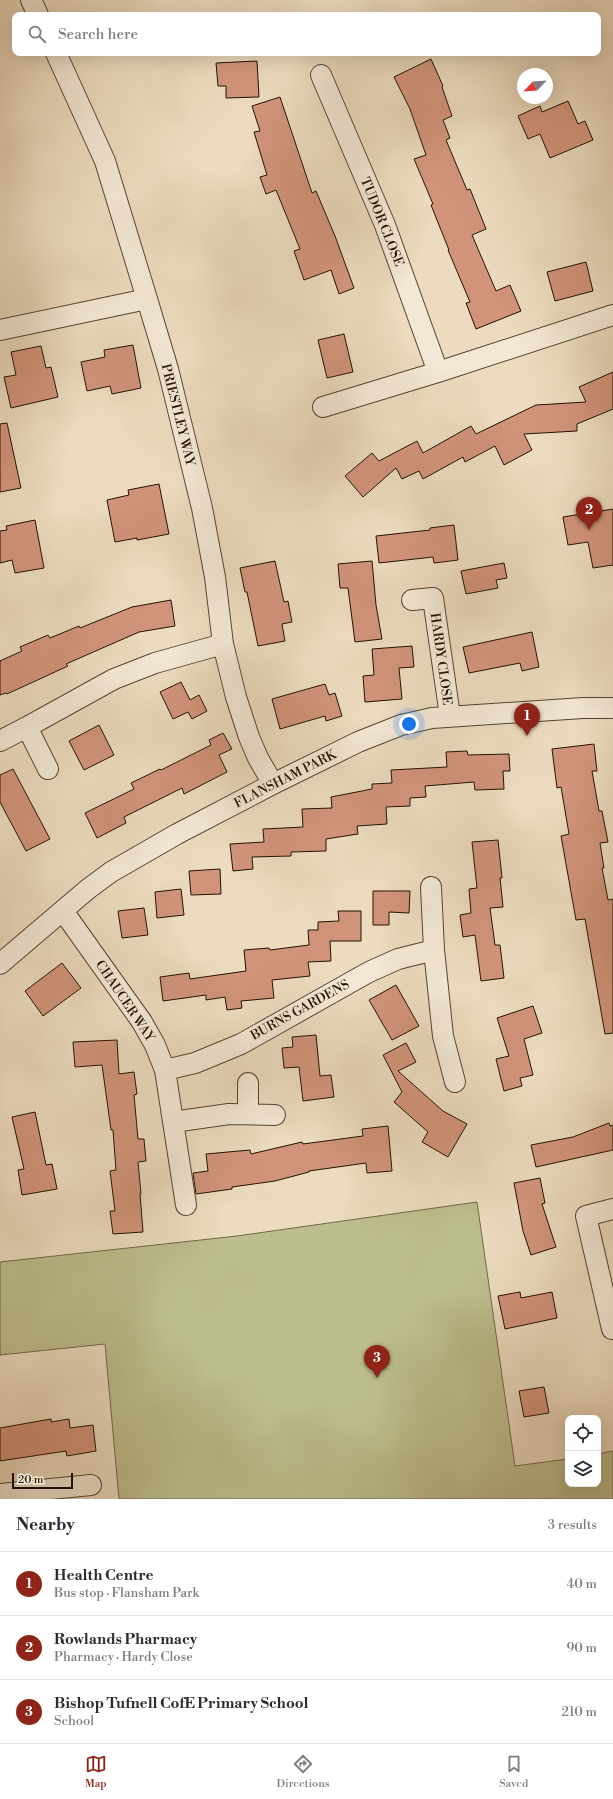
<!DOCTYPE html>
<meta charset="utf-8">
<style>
body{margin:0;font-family:"Libre Bodoni",serif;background:#f2f2f3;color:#2b2b33}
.controls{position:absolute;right:12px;bottom:12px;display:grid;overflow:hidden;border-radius:8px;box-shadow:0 4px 16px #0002}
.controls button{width:36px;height:36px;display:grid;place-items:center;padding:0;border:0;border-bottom:1px solid #e1e1e2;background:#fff;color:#2b2b33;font:20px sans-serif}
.compass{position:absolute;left:517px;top:68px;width:36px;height:36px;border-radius:50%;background:#fff;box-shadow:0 4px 16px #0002;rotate:245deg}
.scale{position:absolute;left:12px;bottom:10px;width:61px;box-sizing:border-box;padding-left:4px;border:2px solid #221203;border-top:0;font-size:11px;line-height:14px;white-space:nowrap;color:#221203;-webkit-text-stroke:3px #f3e8d5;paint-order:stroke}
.you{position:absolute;left:409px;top:724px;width:14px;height:14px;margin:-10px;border:3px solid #fff;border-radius:50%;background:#1a73e8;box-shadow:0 0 0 6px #1a73e833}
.badge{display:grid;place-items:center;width:26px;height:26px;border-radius:50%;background:#8f2418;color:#fff;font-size:13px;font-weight:700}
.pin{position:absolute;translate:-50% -33px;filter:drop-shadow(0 1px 2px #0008)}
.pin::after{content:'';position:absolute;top:21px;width:14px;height:12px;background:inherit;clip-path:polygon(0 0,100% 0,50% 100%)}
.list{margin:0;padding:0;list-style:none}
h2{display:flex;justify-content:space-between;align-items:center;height:52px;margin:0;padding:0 16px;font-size:17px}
h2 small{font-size:13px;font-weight:400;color:#7c7c81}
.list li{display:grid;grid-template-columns:26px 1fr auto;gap:12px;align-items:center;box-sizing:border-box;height:64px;padding:0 16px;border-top:1px solid #e1e1e2}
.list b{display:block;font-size:15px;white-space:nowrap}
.list p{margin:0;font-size:13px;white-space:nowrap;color:#7c7c81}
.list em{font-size:13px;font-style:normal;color:#7c7c81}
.icon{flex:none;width:22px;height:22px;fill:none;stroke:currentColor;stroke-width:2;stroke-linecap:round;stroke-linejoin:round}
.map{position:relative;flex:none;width:613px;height:1499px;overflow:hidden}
.search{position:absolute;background:#fff;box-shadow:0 4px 16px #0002;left:12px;right:12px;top:12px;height:44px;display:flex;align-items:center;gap:10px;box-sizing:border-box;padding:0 14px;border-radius:8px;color:#7c7c81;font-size:15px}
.sheet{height:244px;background:#fff}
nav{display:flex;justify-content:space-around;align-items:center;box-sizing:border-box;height:56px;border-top:1px solid #e1e1e2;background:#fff;font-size:11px;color:#7c7c81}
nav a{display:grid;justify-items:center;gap:2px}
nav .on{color:#8f2418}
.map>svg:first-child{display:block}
.green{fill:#bdbe8e;stroke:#706848}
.building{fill:#d1947b;stroke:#221203}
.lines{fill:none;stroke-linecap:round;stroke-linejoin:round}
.minor-casing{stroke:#544432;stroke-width:22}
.minor{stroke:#f3e8d5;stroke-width:20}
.labels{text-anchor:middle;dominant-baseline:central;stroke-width:3;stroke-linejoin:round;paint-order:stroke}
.street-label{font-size:13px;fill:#221203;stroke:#f3e8d5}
</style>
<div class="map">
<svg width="613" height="1499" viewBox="0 0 613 1499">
<rect width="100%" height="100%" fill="#ecdbbf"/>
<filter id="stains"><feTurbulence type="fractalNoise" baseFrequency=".005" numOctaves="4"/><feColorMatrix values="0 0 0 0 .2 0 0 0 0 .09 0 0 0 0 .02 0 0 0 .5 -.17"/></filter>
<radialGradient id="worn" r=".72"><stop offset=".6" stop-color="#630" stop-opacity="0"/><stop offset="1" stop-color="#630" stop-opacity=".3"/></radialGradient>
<path class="green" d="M477,1202L515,1466L568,1459V1484H598V1454L613,1451V1499H119L105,1344L0,1355V1262L237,1236Z"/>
<path class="building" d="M431,59L443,86L442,87L452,116L443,120L450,138L446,140L467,190L470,189L486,229L472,235L496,291L510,285L521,311L476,329L466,303L470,302L448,250H449L431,205L433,204L414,159L426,155L410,109L394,77Z
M257,61L259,97L226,98V86H218L216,63Z
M280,97L312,193L316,191L335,236L354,288L339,294L331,270L304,280L294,251L300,249L276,190L266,194L260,177L267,175L254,132L260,131L252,106Z
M568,101L578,124L585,121L593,140L550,158L540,134L528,139L518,116L540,106L542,112Z
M586,262L593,291L555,301L547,272Z
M344,334L353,372L327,378L318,340Z
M133,345L141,388L112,394L110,386L87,391L81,362L105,357L104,350Z
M41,346L46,368L51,367L58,397L11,408L4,377L16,375L11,352Z
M613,372V409L577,424V431L524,434L532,450L504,465L495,446L465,462L463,457L423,479L419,471L402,479L396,468L363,497L345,476L372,453L379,461L417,441L423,453L471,426L476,434L536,405L586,402L579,387Z
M7,423L21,488L0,492V424Z
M159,484L169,534L137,540V538L115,542L107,500L129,495L128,490Z
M613,509V565L593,568L588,542L568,545L563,517Z
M35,520L44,568L15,573L12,560L0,563V531L7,530L6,526Z
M454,525L458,560L434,563L433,557L379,563L376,536L430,530V528Z
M275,561L284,602L288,601L292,622L282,624L285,641L258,646L247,592H245L240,568Z
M372,561L376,605L382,639L355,642L348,588H340L338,564Z
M504,563L507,578L496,580L498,588L466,594L461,571Z
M171,600L175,626L139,632L66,664L68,666L31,683L7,694L6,693L0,695V661L22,651L20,647L48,635L50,638L79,626L80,628L132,607Z
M532,632L539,667L522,671L520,663L469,673L463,647Z
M412,646L414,667L399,668L402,699L365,702L363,676L374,675L372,649Z
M181,682L190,700L199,695L207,711L192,719L188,712L173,719L160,692Z
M325,684L329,695L335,693L342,716L326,721L325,716L280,729L272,699Z
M99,725L114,755L84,770L69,741Z
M223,733L232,749L219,755L227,772L184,794L182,788L124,817L126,823L97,838L85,813L134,789L131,783L160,769L161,770L211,745L209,740Z
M594,744L597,771H592L599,811H602L608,842L600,843L604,868H602L608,900L613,899V1033L605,1034L585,919L576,920L561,836L569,834L561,787L557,788L552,749Z
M467,751L468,755L509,754L510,771H503L504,789L475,790L474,782L425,786L426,797L410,798V806L386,807L387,824L357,826L358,834L326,839V851L291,852V856L252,857L253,869L233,871L230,844L264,842L263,829L303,827L302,809L332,808L331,797L372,789V784L392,783L391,770L447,767L446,752Z
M13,769L50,839L26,851L0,802V775Z
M498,840L502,878H500L503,907L490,908L495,945H500L504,978L481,981L475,935L463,937L460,915L471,913L469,889L477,888L472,842Z
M220,869L221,894L191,895L189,871Z
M181,889L184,915L157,918L155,892Z
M373,891H410L409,913L389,912V925H373Z
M144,908L148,935L122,938L118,911Z
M338,911H361V941H330L331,961L308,962L310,976L272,980L274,998L241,1001L242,1008L227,1010L225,997L206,1000V995L163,1001L160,977L189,973L190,979L246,971L244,950L269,948L270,950L309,945L308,930H318V922L339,921Z
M62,963L81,988L43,1016L25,991Z
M396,985L419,1026L392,1040L369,1000Z
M533,1006L542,1033L524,1039L533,1075L520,1078L522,1086L504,1091L496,1059L509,1056L497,1018Z
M316,1035L320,1076L331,1075L334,1097L303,1101L299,1067L284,1068L282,1048L293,1047L292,1037Z
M117,1040L119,1074L134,1072L137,1094L134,1095L138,1139H144L146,1161L138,1162L141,1194H140L143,1232L113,1234L110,1211H115L110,1171L116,1170L113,1130H111L102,1065L75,1067L73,1042Z
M406,1043L416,1062L398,1071L443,1111L467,1124L448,1157L422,1142L428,1132L394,1102L402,1092L383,1055Z
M35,1112L46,1165L52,1164L57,1189L22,1195L18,1170L24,1169L12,1117Z
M609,1123L610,1126L613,1125V1150L536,1167L531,1145L573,1137Z
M388,1126L392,1171L367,1173L366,1163L309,1171V1172L275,1181L232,1187V1189L196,1194L193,1173L208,1171L206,1154L250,1150L251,1154L302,1142L303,1144L363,1136L362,1129Z
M540,1178L545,1203L542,1204L556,1247L531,1255L523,1231L514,1183Z
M520,1292L521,1298L552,1292L557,1318L505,1329L498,1296Z
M544,1387L549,1413L524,1417L519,1391Z
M51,1419V1422L69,1419L70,1428L93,1425L96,1451L67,1456L66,1451L0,1461V1428Z"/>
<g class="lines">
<g class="minor-casing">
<path id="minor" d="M31,0L38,15
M56,53L105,161L147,299L168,369L202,508L215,577L223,644L236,697L249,737L258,758L273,784
M321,75L385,225L438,372L613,315
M0,330L147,299
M323,407L438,372
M412,600L433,598L450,716
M0,741L27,727
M48,769L27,727L114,679L155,663L223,644
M431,887L434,950L443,1036L455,1082
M63,911L142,1022L155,1045L165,1070L186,1205
M0,964L88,889L111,872L177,834L273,784L358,742L401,725L432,718L583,708H613
M165,1070L195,1063L241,1044L369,972L398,959L434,950
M248,1083V1114
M173,1122L229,1114L275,1115
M612,1329L586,1216L613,1209
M0,1494L91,1485"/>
</g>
<use href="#minor" class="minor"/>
</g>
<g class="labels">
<g class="street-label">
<text transform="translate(382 222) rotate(68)">TUDOR CLOSE</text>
<text transform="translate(178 415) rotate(76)">PRIESTLEY WAY</text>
<text transform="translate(441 659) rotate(82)">HARDY CLOSE</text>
<text transform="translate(285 779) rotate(-27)">FLANSHAM PARK</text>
<text transform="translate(125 1001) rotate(56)">CHAUCER WAY</text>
<text transform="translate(300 1010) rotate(-29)">BURNS GARDENS</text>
</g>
</g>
<rect width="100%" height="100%" filter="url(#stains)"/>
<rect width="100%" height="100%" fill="url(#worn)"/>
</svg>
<div class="controls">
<button><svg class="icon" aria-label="locate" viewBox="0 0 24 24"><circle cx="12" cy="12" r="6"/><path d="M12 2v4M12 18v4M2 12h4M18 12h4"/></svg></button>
<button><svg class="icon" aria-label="layers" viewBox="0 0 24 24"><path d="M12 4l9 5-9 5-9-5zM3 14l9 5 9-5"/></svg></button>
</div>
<svg class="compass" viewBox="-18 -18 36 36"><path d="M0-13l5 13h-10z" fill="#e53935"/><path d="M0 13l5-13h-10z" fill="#7c7c81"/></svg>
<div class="scale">20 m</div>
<div class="you"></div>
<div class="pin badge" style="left:527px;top:736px">1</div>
<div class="pin badge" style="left:589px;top:530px">2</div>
<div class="pin badge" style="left:377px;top:1378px">3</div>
<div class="search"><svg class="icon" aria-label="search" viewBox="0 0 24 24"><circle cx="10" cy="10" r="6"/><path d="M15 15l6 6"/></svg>Search here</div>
</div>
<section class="sheet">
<h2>Nearby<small>3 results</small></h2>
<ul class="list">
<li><span class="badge">1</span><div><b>Health Centre</b><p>Bus stop · Flansham Park</p></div><em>40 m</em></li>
<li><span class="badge">2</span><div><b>Rowlands Pharmacy</b><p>Pharmacy · Hardy Close</p></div><em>90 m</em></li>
<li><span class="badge">3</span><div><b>Bishop Tufnell CofE Primary School</b><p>School</p></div><em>210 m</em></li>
</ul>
</section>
<nav>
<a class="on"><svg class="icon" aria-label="map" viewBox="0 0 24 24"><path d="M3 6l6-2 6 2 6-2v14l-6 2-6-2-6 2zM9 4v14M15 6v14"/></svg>Map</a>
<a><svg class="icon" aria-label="directions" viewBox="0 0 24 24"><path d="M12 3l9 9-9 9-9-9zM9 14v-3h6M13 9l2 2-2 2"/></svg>Directions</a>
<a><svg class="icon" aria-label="saved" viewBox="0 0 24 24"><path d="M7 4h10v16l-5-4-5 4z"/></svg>Saved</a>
</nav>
